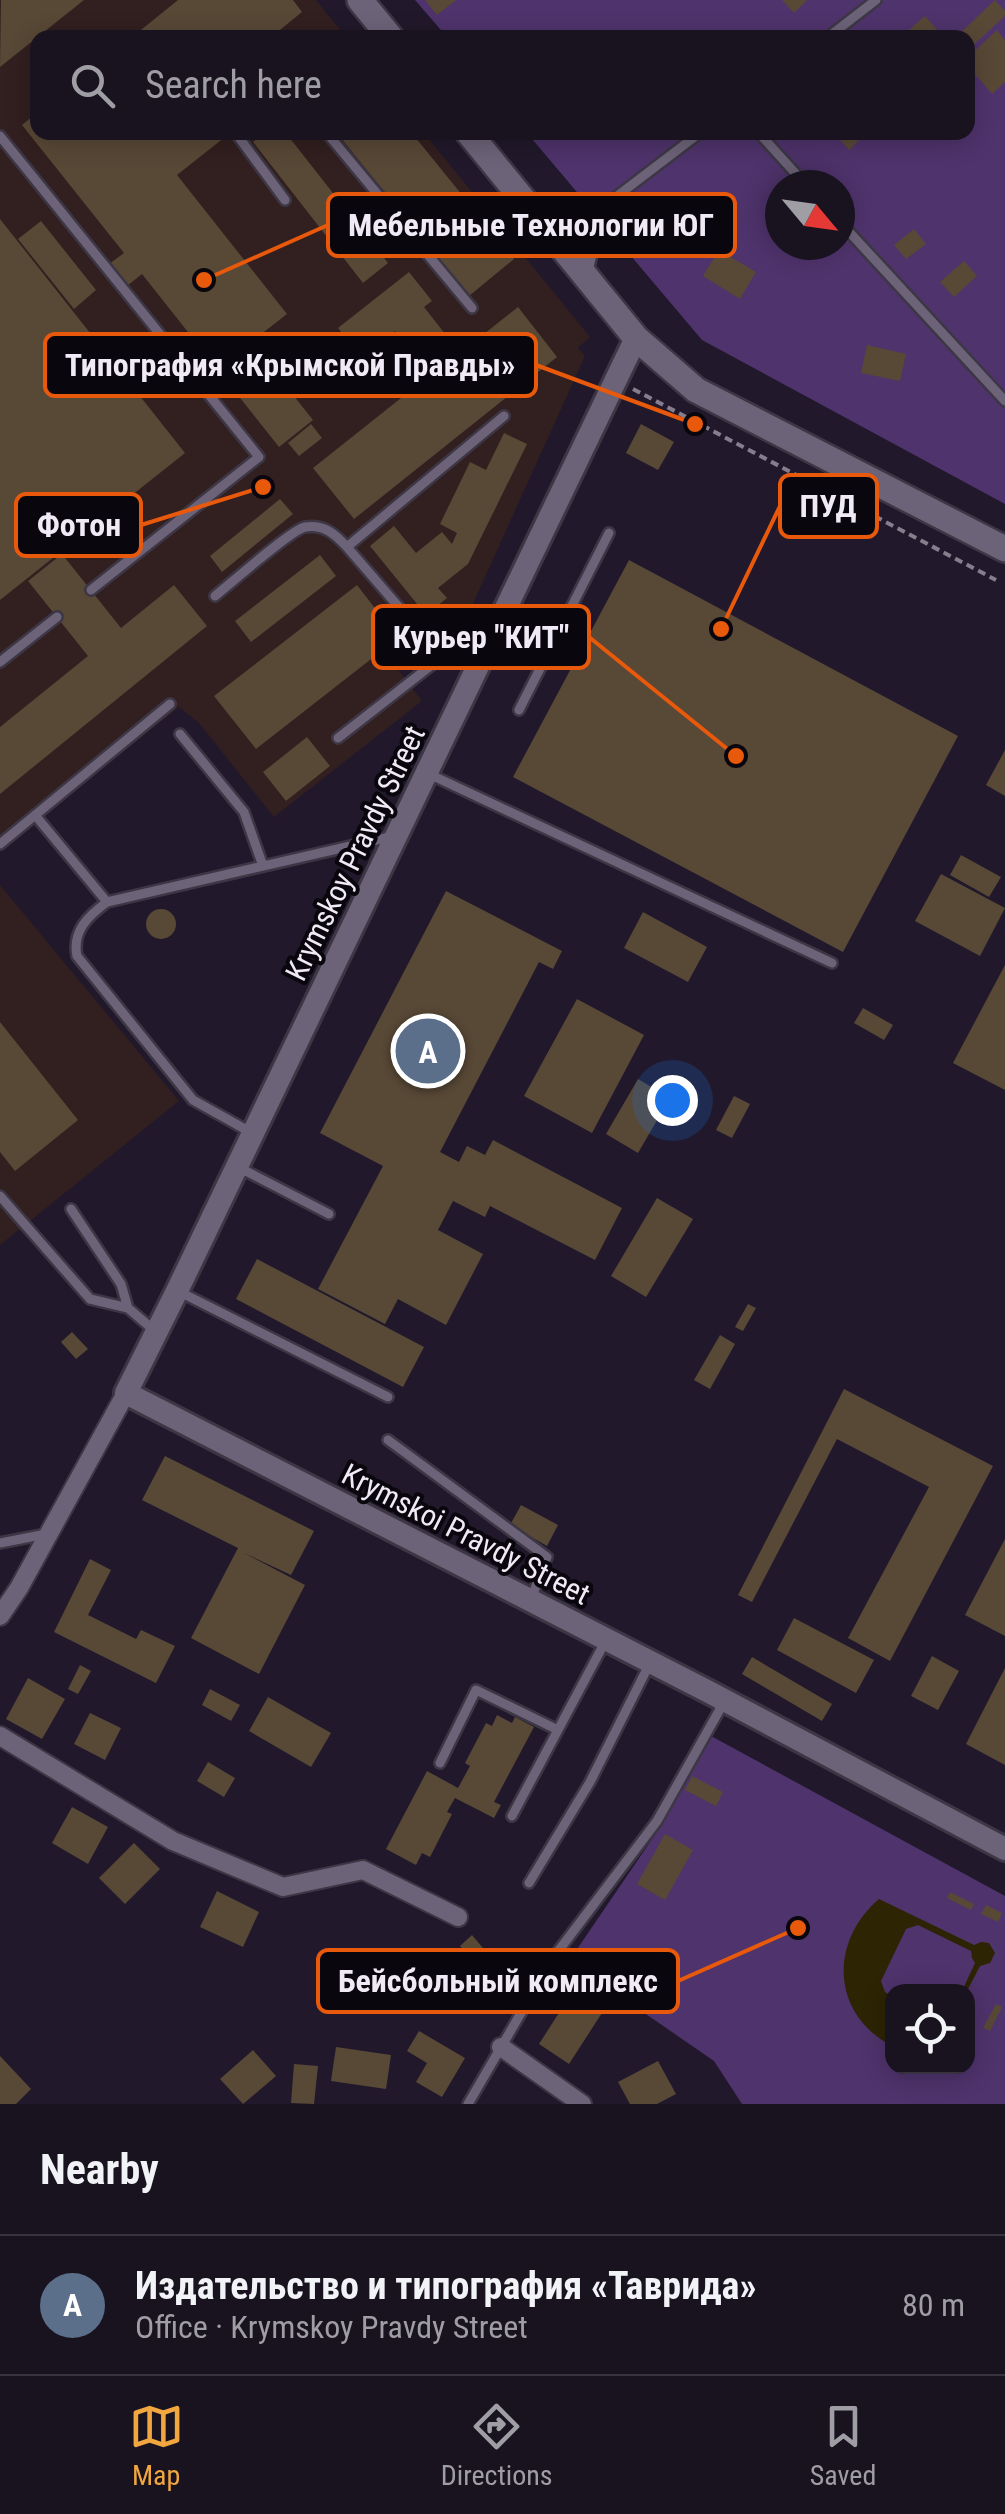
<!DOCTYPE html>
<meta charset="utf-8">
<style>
body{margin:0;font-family:"Roboto Condensed",sans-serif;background:#26202d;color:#f1f3f6}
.controls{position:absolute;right:30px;bottom:30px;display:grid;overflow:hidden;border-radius:20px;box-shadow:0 5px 25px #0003}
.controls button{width:90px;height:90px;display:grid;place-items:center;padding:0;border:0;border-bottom:2px solid #37323e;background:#191320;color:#f1f3f6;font:50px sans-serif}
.compass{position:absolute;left:765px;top:170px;width:90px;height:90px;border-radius:50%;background:#191320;box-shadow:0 5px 25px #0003;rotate:119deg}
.you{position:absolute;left:672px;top:1100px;width:35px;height:35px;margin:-25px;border:8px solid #fff;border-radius:50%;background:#1a73e8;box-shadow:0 0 0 15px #1a73e833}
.badge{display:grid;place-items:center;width:65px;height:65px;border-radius:50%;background:#f1a63f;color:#fff;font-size:32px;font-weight:700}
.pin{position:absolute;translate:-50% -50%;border:5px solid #fff;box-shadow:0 2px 10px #0006}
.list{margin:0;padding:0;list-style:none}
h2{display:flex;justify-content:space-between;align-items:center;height:130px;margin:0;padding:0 40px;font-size:42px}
h2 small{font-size:32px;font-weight:400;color:#9f9ea5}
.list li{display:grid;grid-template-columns:65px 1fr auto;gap:30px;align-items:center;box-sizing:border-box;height:140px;padding:0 40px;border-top:2px solid #37323e}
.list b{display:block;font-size:38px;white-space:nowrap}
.list p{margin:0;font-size:32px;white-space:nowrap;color:#9f9ea5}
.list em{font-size:32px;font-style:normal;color:#9f9ea5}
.icon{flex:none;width:55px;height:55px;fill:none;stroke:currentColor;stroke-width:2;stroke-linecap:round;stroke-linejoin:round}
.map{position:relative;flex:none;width:1005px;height:2104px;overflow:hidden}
.search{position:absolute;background:#191320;box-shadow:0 5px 25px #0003;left:30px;right:30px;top:30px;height:110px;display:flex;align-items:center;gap:25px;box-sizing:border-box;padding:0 35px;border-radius:20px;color:#9f9ea5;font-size:38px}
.sheet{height:270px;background:#191320}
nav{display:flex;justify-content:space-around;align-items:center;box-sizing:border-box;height:140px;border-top:2px solid #37323e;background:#191320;font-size:28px;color:#9f9ea5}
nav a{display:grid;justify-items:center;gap:5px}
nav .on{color:#f1a63f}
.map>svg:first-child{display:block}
.commercial{fill:#321f1f}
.green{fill:#4f336c;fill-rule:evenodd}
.sand{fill:#2c2403}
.building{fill:#584836}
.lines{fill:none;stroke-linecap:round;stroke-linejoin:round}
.service-casing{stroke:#3d3745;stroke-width:14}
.minor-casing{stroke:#3d3745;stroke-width:22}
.tertiary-casing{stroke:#3d3745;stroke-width:28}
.secondary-casing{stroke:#3d3745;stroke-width:30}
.path{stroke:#857e8d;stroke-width:4;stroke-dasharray:8 5;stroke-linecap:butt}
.service{stroke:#6d6379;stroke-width:9}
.minor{stroke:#6d6379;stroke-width:18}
.tertiary{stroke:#6d6379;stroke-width:22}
.secondary{stroke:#6d6379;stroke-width:25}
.labels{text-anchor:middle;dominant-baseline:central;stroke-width:8;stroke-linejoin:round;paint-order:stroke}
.street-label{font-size:30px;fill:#f0eaf7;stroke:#09060d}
.leader{fill:none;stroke:#e8590c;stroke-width:4}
.callout-dot{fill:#e8590c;stroke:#09060d;stroke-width:4}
.callout{fill:#09060d;stroke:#e8590c;stroke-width:4}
.callout-label{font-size:32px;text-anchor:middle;font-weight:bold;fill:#f0eaf7}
</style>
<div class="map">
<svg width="1005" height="2104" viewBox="0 0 1005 2104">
<rect width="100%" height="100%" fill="#21192b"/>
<path class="commercial" d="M0,0H316L346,37L38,38V132L424,133L590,337L578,348L585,356L466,619L397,668L422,701L274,817L199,723L179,707L0,850Z
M0,885L179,1101L0,1245Z"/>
<path class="green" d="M415,0H1005V504L702,340L527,133L968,132V38L447,37ZM780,185H840V245H780Z
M711,1736L1005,1896V2104H742L714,2061L569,1961L665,1820ZM892,1992H968V2066H892Z"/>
<path class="sand" d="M879,1899L974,1945L981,1942L989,1943L995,1953L990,1963L980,1966L967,1991H962L975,1963L972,1958L971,1951L918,1925L906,1929L881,1981L885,1992L892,1996V2046C831,2014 829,1942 879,1899Z"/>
<path class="building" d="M1,0H84L0,67Z
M178,0H293L302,12L270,38H131Z
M425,0H456L437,15Z
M782,0H807L794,13Z
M995,0L1005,11V16L968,50V38H955Z
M925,16L944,38H900Z
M997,30L1005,40V82L992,94L968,66V57Z
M38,112V132H222L225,137L177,175L287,314L251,342L313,420L279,447L142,274L127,286L109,264L124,253L22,125Z
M265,132H285L388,263L363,283L253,142Z
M336,132H411L514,259L469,296Z
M833,132H853L859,140L849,150Z
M0,219L185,453L0,600Z
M41,221L96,290L74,309L18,239Z
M914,229L926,244L906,259L894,245Z
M719,250L756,272L740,299L703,276Z
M964,261L977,276L954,297L940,282Z
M409,272L432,301L424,307L460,353L518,307L557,357L354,519L313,468L430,375L395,331L361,357L338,328Z
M867,345L906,354L900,381L861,373Z
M311,424L322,438L299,456L288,443Z
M641,424L674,442L658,470L626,453Z
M504,433L527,444L468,564L438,588L447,598L426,615L370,546L394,526L416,553L442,532L452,544L457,533L440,524L470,462L486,470Z
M280,499L293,514L222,572L210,556Z
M62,554L121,628L174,585L207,626L0,794V727L88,656L28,581Z
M320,555L336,576L251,642L235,621Z
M629,560L958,736L843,952L513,777Z
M357,585L398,638L256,749L214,696Z
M307,737L330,766L286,801L263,772Z
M1005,750V796L986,785Z
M961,855L1001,877L989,897L950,875Z
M941,874L1005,908L980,956L915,921Z
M446,891L562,951L553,969L539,962L440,1152L459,1162L467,1146L485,1155L493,1140L622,1208L595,1260L490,1206L485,1217L453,1201L438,1230L483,1254L446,1325L398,1299L385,1324L318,1289L383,1166L320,1133Z
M146 924a15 15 0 1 1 30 0a15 15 0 1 1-30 0Z
M643,912L707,947L688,982L624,948Z
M1005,965V1090L953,1063Z
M577,999L644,1035L592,1133L524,1096Z
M863,1008L893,1025L884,1040L854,1023Z
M0,1022L78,1120L15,1171L0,1152Z
M638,1079L670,1098L638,1153L606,1134Z
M734,1096L750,1104L732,1138L716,1130Z
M657,1198L693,1219L646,1297L611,1276Z
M257,1259L424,1347L403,1387L236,1299Z
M748,1304L756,1308L743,1331L735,1327Z
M72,1332L88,1349L76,1359L61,1342Z
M720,1335L735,1344L710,1389L694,1380Z
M844,1389L993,1466L890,1661L848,1638L929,1487L837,1439L752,1602L738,1595Z
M165,1456L314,1531L291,1575L244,1553L305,1585L259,1674L191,1638L238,1548L142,1500Z
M521,1505L558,1525L547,1546L510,1525Z
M1005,1539V1636L965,1615Z
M90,1559L111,1570L88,1615L136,1639L141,1630L175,1646L156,1683L54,1632Z
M794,1618L874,1660L856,1693L777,1650Z
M932,1656L959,1671L938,1710L911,1696Z
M752,1657L832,1704L822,1721L742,1674Z
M80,1665L91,1671L78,1694L68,1689Z
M1005,1668V1765L966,1744Z
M28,1678L65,1699L42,1739L6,1719Z
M210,1689L240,1705L231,1721L202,1705Z
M268,1697L331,1733L311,1767L249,1731Z
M90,1713L121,1728L105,1760L74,1744Z
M497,1715L512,1723L515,1717L534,1727L494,1802L501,1805L494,1818L455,1798L447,1812L452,1814L430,1857L422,1853L416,1865L386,1849L427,1771L458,1788L470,1766L465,1763L486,1723L492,1726Z
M208,1762L235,1778L224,1797L197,1781Z
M692,1776L723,1792L716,1806L685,1790Z
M72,1807L108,1827L88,1864L52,1843Z
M665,1834L693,1850L665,1900L637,1884Z
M134,1843L160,1869L125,1904L99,1878Z
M217,1891L259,1912L243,1947L200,1927Z
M950,1892L974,1904L971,1910L947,1898Z
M986,1905L1002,1913L998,1922L981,1914Z
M472,1935L488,1954L475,1965L460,1946Z
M580,1980L611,1999L569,2064L539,2044Z
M996,2004L1002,2007L990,2031L983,2028Z
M419,2031L465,2058L442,2097L416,2082L427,2063L407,2051Z
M336,2047L391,2055L386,2089L331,2081Z
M253,2050L276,2076L243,2104L220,2079Z
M0,2056L31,2089L16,2104H0Z
M658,2061L676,2094L657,2104H630L618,2082Z
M294,2064L318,2066L314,2104L291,2103Z"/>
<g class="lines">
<g class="service-casing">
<path id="service" d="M827,38L876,0
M235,132L285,200
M326,132L472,308
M758,132L806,185
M0,136L259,457L91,590
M532,203L604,206L588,271
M604,206L701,132
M840,222L1005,401
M215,596C230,584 291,530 305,527C324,524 335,534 347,547
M442,657L347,547L504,416
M0,662L57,617
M519,710L609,533
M180,734L244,812L263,866
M338,738L442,657L479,659
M429,774L832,963
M35,815L107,902
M0,844L170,704
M252,1133L193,1100L77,956C72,931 88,916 107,902L394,836
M240,1168L329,1214
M0,1196L90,1299L128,1308L121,1284L71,1209
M180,1292L388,1397
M128,1308L156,1332
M388,1440L547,1557L531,1599
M0,1543L46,1534
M440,1763L476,1690L558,1730
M512,1816L605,1642
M529,1883L590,1782L649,1665
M468,2104L553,1958L657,1821L724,1702"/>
</g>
<g class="minor-casing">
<path id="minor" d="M0,1616L19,1588L126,1393
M0,1736L173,1841L283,1887L363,1870L458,1917
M501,2047L582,2104"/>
</g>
<g class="tertiary-casing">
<path id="tertiary" d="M636,338L177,1291L126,1393L709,1692L1005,1849"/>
</g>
<g class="secondary-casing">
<path id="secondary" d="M360,0L391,38
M468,132L636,338L696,390L1005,549"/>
</g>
<path class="path" d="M633,389L996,580"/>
<use href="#service" class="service"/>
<use href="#minor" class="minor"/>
<use href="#tertiary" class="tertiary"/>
<use href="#secondary" class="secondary"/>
</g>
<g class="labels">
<g class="street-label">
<text transform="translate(355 853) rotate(-64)">Krymskoy Pravdy Street</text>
<text transform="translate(466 1534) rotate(27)">Krymskoi Pravdy Street</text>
</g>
</g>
<path class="leader" d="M204 280L328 225M695 424L536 365M721 629L780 506M263 487L141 525M736 756L589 637M798 1928L678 1981"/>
<g class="callout-dot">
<circle cx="204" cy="280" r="10"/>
<circle cx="695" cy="424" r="10"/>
<circle cx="721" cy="629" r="10"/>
<circle cx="263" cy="487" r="10"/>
<circle cx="736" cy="756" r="10"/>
<circle cx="798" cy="1928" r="10"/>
</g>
<g class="callout">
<rect x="328" y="194" width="407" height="62" rx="10"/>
<rect x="45" y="334" width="491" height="62" rx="10"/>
<rect x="780" y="475" width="97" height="62" rx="10"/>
<rect x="16" y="494" width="125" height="62" rx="10"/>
<rect x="373" y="606" width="216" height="62" rx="10"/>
<rect x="318" y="1950" width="360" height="62" rx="10"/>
</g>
<g class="callout-label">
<text x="531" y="236">Мебельные Технологии ЮГ</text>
<text x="290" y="376">Типография «Крымской Правды»</text>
<text x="828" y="517">ПУД</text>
<text x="79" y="536">Фотон</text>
<text x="481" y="648">Курьер "КИТ"</text>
<text x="498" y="1992">Бейсбольный комплекс</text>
</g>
</svg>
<div class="controls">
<button><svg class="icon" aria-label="locate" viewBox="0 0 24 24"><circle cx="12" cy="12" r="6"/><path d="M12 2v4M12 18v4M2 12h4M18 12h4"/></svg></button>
</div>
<svg class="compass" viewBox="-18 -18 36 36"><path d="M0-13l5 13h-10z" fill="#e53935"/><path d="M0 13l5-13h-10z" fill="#9f9ea5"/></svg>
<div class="you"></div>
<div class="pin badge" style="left:428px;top:1051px;background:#5c6f8a">A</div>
<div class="search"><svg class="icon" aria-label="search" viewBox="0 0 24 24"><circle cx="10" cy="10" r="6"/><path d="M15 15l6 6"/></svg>Search here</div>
</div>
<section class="sheet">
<h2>Nearby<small></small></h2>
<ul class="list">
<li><span class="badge" style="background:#5c6f8a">A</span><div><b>Издательство и типография «Таврида»</b><p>Office · Krymskoy Pravdy Street</p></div><em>80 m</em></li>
</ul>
</section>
<nav>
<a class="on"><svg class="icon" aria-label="map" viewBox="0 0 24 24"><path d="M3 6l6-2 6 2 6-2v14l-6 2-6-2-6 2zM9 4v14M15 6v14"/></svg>Map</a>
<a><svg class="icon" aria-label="directions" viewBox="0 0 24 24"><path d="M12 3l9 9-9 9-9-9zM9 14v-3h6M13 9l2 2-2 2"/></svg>Directions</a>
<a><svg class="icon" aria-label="saved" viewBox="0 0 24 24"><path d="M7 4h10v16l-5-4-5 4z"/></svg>Saved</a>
</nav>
